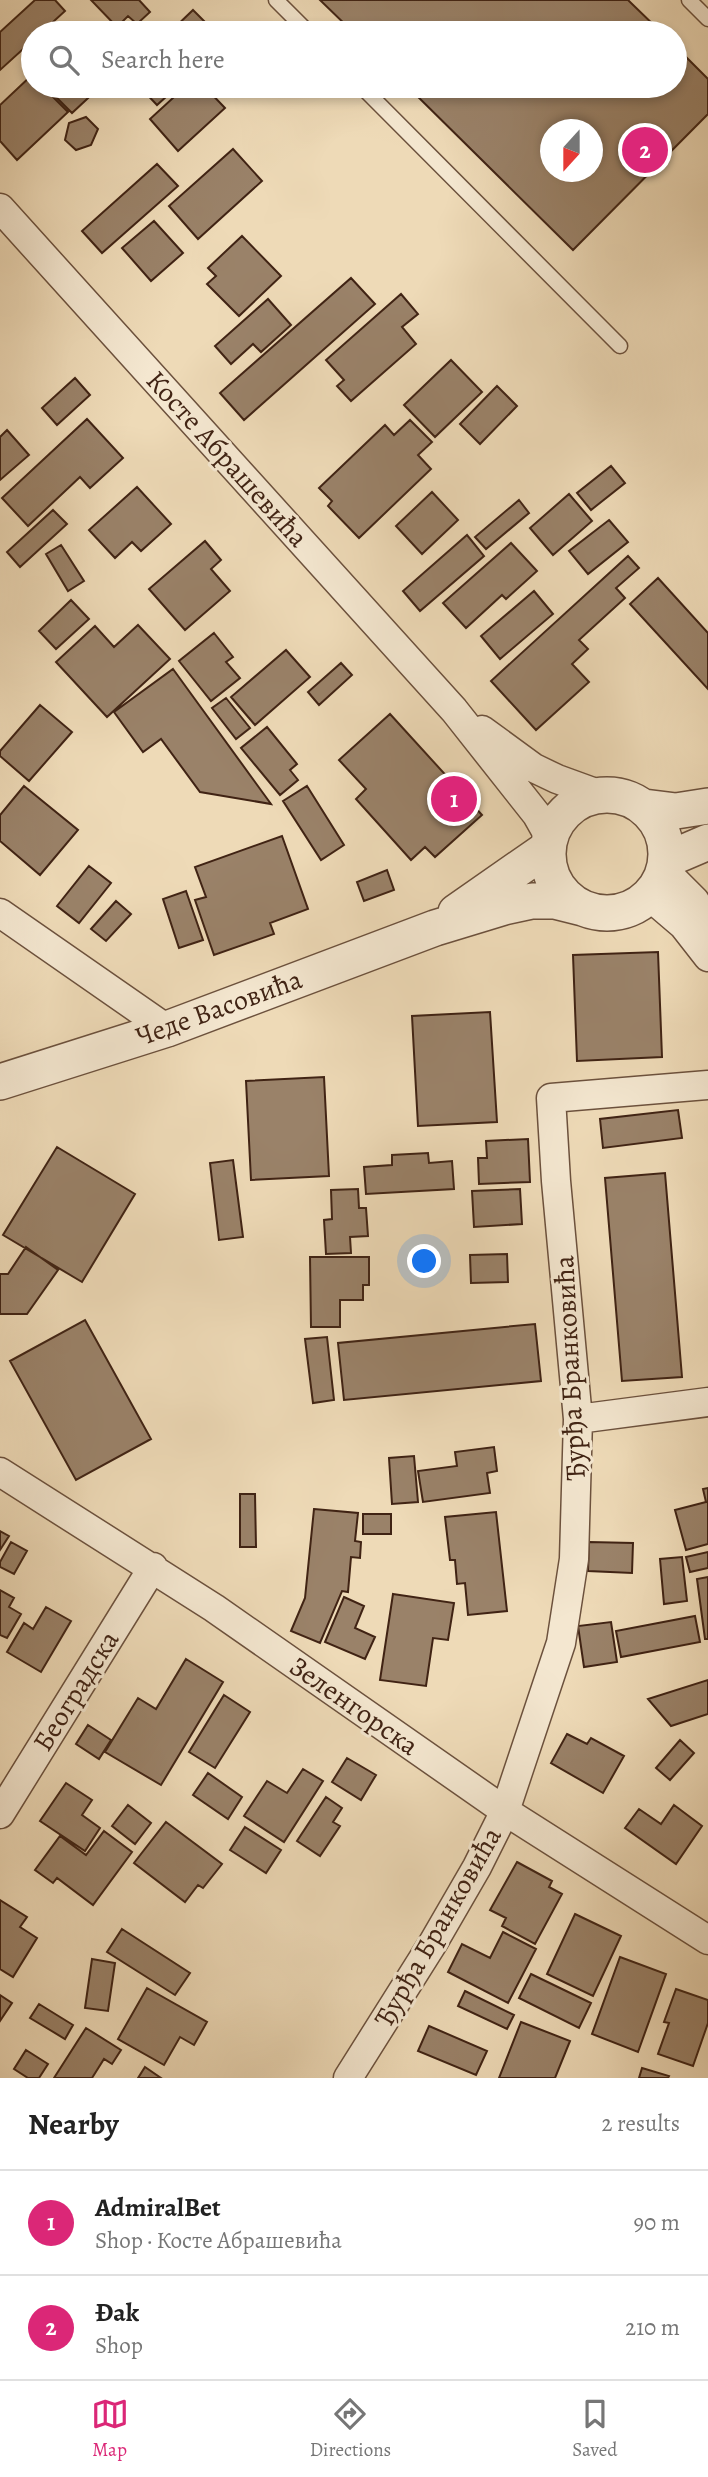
<!DOCTYPE html>
<meta charset="utf-8">
<style>
body{margin:0;font-family:Alegreya,serif;background:#f6f6f6;color:#222}
.compass{position:absolute;left:540px;top:119px;width:63px;height:63px;border-radius:50%;background:#fff;box-shadow:0 4px 10px #0003;rotate:201deg}
.you{position:absolute;left:425px;top:1262px;width:24px;height:24px;margin:-18px;border:5px solid #fff;border-radius:50%;background:#1a73e8;box-shadow:0 0 0 10px #1a73e833}
.badge{display:grid;place-items:center;width:46px;height:46px;border-radius:50%;background:#db2777;color:#fff;font-size:23px;font-weight:700}
.pin{position:absolute;translate:-50% -50%;border:4px solid #fff;box-shadow:0 2px 7px #0006}
.list{margin:0;padding:0;list-style:none}
h2{display:flex;justify-content:space-between;align-items:center;height:91px;margin:0;padding:0 28px;font-size:30px}
h2 small{font-size:23px;font-weight:400;color:#767676}
.list li{display:grid;grid-template-columns:46px 1fr auto;gap:21px;align-items:center;box-sizing:border-box;height:105px;padding:0 28px;border-top:2px solid #e0e0e0}
.list b{display:block;font-size:26px;white-space:nowrap}
.list p{margin:0;font-size:23px;white-space:nowrap;color:#767676}
.list em{font-size:23px;font-style:normal;color:#767676}
.icon{flex:none;width:38px;height:38px;fill:none;stroke:currentColor;stroke-width:2;stroke-linecap:round;stroke-linejoin:round}
.map{position:relative;flex:none;width:708px;height:2078px;overflow:hidden}
.search{position:absolute;background:#fff;box-shadow:0 4px 10px #0003;left:21px;right:21px;top:21px;height:77px;display:flex;align-items:center;gap:18px;box-sizing:border-box;padding:0 24px;border-radius:38px;color:#767676;font-size:26px}
.sheet{height:301px;background:#fff}
nav{display:flex;justify-content:space-around;align-items:center;box-sizing:border-box;height:98px;border-top:2px solid #e0e0e0;background:#fff;font-size:19px;color:#767676}
nav a{display:grid;justify-items:center;gap:4px}
nav .on{color:#db2777}
.map>svg:first-child{display:block}
.building{fill:#9a8269;stroke:#402314;stroke-width:2;fill-rule:evenodd}
.lines{fill:none;stroke-linecap:round;stroke-linejoin:round}
.service-casing{stroke:#6c513d;stroke-width:17}
.minor-casing{stroke:#6c513d;stroke-width:31}
.tertiary-casing{stroke:#6c513d;stroke-width:38}
.service{stroke:#f4e7d0;stroke-width:14}
.minor{stroke:#f4e7d0;stroke-width:28}
.tertiary{stroke:#f4e7d0;stroke-width:35}
.labels{text-anchor:middle;dominant-baseline:central;stroke-width:6;stroke-linejoin:round;paint-order:stroke}
.street-label{font-size:28px;fill:#402314;stroke:#f4e7d0}
</style>
<div class="map">
<svg width="708" height="2078" viewBox="0 0 708 2078">
<rect width="100%" height="100%" fill="#eedab7"/>
<filter id="stains"><feTurbulence type="fractalNoise" baseFrequency=".00286" numOctaves="4"/><feColorMatrix values="0 0 0 0 .2 0 0 0 0 .09 0 0 0 0 .02 0 0 0 .5 -.17"/></filter>
<radialGradient id="worn" r=".72"><stop offset=".6" stop-color="#630" stop-opacity="0"/><stop offset="1" stop-color="#630" stop-opacity=".3"/></radialGradient>
<path class="building" d="M35,0H55L65,11L41,33H33V40L0,70V32Z
M91,0H139L150,12L137,24L128,16L117,27Z
M320,0H628L662,33H354Z
M193,10L209,26L202,33H169Z
M675,46L708,79V114L573,250L407,86H675ZM550,130H592V172H550Z
M32,75L33,86H42L68,112L17,160L0,141V105Z
M63,86H101L72,113L54,95Z
M139,86H178L157,105Z
M186,86H204L225,108L178,151L150,119Z
M86,117L98,129L91,145L76,150L65,140L69,123Z
M233,149L262,181L198,239L169,206Z
M157,164L178,186L102,253L82,231Z
M154,221L183,253L151,281L122,248Z
M242,236L281,276L239,316L207,284L216,276L208,268Z
M351,278L375,304L244,420L220,393Z
M401,294L418,314L402,327L416,344L351,401L337,386L344,380L326,360Z
M268,299L291,325L261,352L253,344L231,364L215,346Z
M451,360L482,392L435,437L404,405Z
M75,378L90,395L57,425L42,408Z
M497,386L517,406L480,444L460,424Z
M87,419L123,458L90,488L80,477L28,526L2,498Z
M410,420L432,442L418,455L431,469L359,538L328,506L332,501L319,488L385,425L394,435Z
M7,430L29,455L0,480V437Z
M611,466L625,483L591,510L577,493Z
M137,487L171,524L141,551L132,542L115,558L89,530Z
M432,492L458,520L422,554L396,526Z
M569,494L592,521L553,555L530,528Z
M519,500L529,513L486,549L475,537Z
M53,510L67,524L20,567L7,552Z
M609,520L628,542L588,574L569,551Z
M467,535L484,556L420,611L403,591Z
M205,541L221,560L211,569L230,591L185,630L149,589Z
M511,543L537,571L506,599L502,595L466,628L443,603Z
M61,545L84,581L68,591L46,554Z
M628,556L639,568L616,588L625,598L579,640L588,649L572,664L589,682L536,730L491,681Z
M658,578L708,633V689L630,604Z
M534,591L553,614L500,659L481,636Z
M71,600L89,619L56,649L39,631Z
M138,625L170,659L107,717L56,662L95,626L114,647Z
M214,633L233,657L226,662L240,678L211,701L179,661Z
M286,650L310,677L255,725L231,697Z
M341,663L352,675L319,705L308,692Z
M173,669L271,804L200,792L161,739L143,752L114,712Z
M226,698L250,728L236,739L212,708Z
M40,705L72,732L29,781L0,756V751Z
M390,714L482,815L435,857L425,847L411,860L356,799L366,789L339,760Z
M267,727L297,764L290,770L298,780L280,795L241,748Z
M24,786L78,830L40,875L0,841V815Z
M307,786L344,845L321,860L283,801Z
M282,836L308,909L270,923L274,934L214,955L195,900L206,897L195,867Z
M89,866L111,883L79,923L57,906Z
M387,870L394,890L364,901L357,882Z
M186,891L203,940L179,948L163,899Z
M116,901L131,914L106,941L91,929Z
M658,952L662,1057L577,1061L573,955Z
M490,1012L497,1122L418,1126L412,1016Z
M324,1077L329,1176L251,1180L246,1081Z
M678,1110L682,1138L603,1148L600,1119Z
M528,1139L530,1182L479,1184L478,1158H487L486,1141Z
M57,1147L135,1194L82,1282L3,1235Z
M428,1153L429,1163L452,1161L454,1189L366,1194L364,1167L392,1165V1155Z
M233,1160L243,1237L219,1240L210,1163Z
M665,1173L682,1377L622,1381L605,1178Z
M358,1189L359,1208H366L368,1236L350,1237L351,1253L326,1254L324,1220L332,1219L331,1190Z
M520,1189L522,1224L474,1227L472,1191Z
M26,1247L58,1270L27,1314H0V1274H8Z
M507,1254L508,1282L471,1283L470,1255Z
M310,1257H369V1285H363V1300H340V1327H311Z
M85,1320L151,1439L76,1480L10,1361Z
M535,1324L541,1381L344,1400L338,1343Z
M327,1337L334,1400L313,1403L305,1339Z
M494,1447L497,1471L487,1473L490,1493L423,1502L418,1471L457,1466L455,1452Z
M414,1456L418,1502L392,1504L389,1458Z
M708,1488V1544L686,1550L675,1510L706,1502L703,1489Z
M240,1494H255L256,1547H240Z
M314,1509L358,1513L355,1541L361,1542L360,1558L351,1557L348,1592L342,1591L320,1643L291,1631L305,1598Z
M496,1512L507,1611L468,1615L465,1583L457,1584L455,1560H450L445,1517Z
M363,1514H391V1534H363Z
M0,1531L9,1536L0,1550Z
M11,1542L27,1551L14,1574L0,1567V1562Z
M589,1542L633,1543L632,1573L588,1571Z
M708,1552V1568L690,1572L686,1557Z
M682,1557L687,1601L664,1604L660,1559Z
M708,1577V1639H705L697,1579Z
M0,1590L14,1598L9,1607L21,1614L7,1638L0,1635Z
M393,1594L454,1603L448,1640L433,1638L426,1686L380,1680Z
M344,1597L364,1606L355,1628L375,1637L365,1659L325,1642Z
M46,1607L71,1621L41,1672L7,1652L24,1623L33,1629Z
M695,1616L700,1642L621,1657L616,1631Z
M611,1622L617,1662L584,1667L578,1626Z
M186,1659L223,1682L161,1785L105,1752L138,1698L156,1709Z
M708,1680V1714L671,1726L648,1699Z
M224,1695L250,1712L215,1768L189,1752Z
M88,1725L111,1740L99,1759L76,1744Z
M567,1734L587,1744L591,1738L624,1756L603,1793L551,1763Z
M680,1740L694,1753L670,1780L656,1768Z
M347,1758L376,1775L361,1800L332,1782Z
M303,1769L323,1781L284,1842L244,1816L267,1781L287,1793Z
M208,1773L242,1797L228,1819L193,1795Z
M66,1783L92,1800L82,1815L100,1828L85,1851L40,1821Z
M326,1797L342,1808L333,1822L340,1826L320,1856L297,1841Z
M128,1805L151,1823L135,1844L112,1826Z
M674,1805L702,1826L676,1864L625,1828L639,1809L661,1824Z
M166,1822L222,1864L203,1888L198,1885L185,1902L134,1863Z
M245,1827L281,1850L266,1873L230,1850Z
M104,1831L132,1852L93,1905L57,1878L53,1883L35,1870L60,1836L86,1855Z
M517,1862L552,1881L549,1887L562,1894L535,1944L502,1926L506,1918L490,1910Z
M0,1900L27,1917L20,1927L37,1938L13,1977L0,1969Z
M575,1914L621,1936L593,1996L547,1974Z
M122,1929L190,1973L175,1995L107,1952Z
M503,1932L536,1949L508,2003L448,1972L462,1944L490,1958Z
M620,1957L666,1974L638,2052L592,2034Z
M92,1959L115,1963L108,2011L85,2008Z
M531,1974L591,2003L579,2028L519,1998Z
M147,1988L207,2022L194,2045L180,2037L164,2065L118,2039Z
M676,1989L708,2000V2023L693,2066L658,2054L669,2023L664,2022Z
M465,1991L514,2015L507,2029L458,2006Z
M0,1995L12,2003L0,2021Z
M39,2004L73,2025L65,2039L30,2018Z
M521,2022L570,2041L555,2078H499Z
M429,2026L487,2051L476,2075L418,2051Z
M86,2028L121,2050L112,2064L104,2059L92,2078H54Z
M26,2050L48,2064L39,2078H28L14,2069Z
M145,2067L161,2078H138Z
M642,2068L669,2076L668,2078H639Z"/>
<g class="lines">
<g class="service-casing">
<path id="service" d="M276,0L309,33
M689,0L708,19
M361,86L620,346"/>
</g>
<g class="minor-casing">
<path id="minor" d="M0,208L454,710L537,815L550,838
M482,730L534,768L557,779L601,795
M664,870L695,901L708,922
M649,896L683,925L708,957
M0,913L167,1029
M578,1419L708,1402
M0,1472L214,1608L505,1811L708,1940
M0,1814L153,1567
M348,2078L433,1943L477,1867L505,1811L561,1643L574,1559L578,1419L556,1181L551,1098L708,1085"/>
</g>
<g class="tertiary-casing">
<path id="tertiary" d="M548 854a59 59 0 1 1 118 0a59 59 0 1 1-118 0Z
M644,807L676,811L708,806
M666,860L708,842
M456,912L548,848
M0,1082L167,1029L435,928L504,907L532,901H555L583,908"/>
</g>
<use href="#service" class="service"/>
<use href="#minor" class="minor"/>
<use href="#tertiary" class="tertiary"/>
</g>
<g class="labels">
<g class="street-label">
<text transform="translate(227 459) rotate(48)">Косте Абрашевића</text>
<text transform="translate(219 1008) rotate(-20)">Чеде Васовића</text>
<text transform="translate(570 1368) rotate(-93)">Ђурђа Бранковића</text>
<text transform="translate(76 1691) rotate(-58)">Београдска</text>
<text transform="translate(354 1706) rotate(35)">Зеленгорска</text>
<text transform="translate(438 1927) rotate(-60)">Ђурђа Бранковића</text>
</g>
</g>
<rect width="100%" height="100%" filter="url(#stains)"/>
<rect width="100%" height="100%" fill="url(#worn)"/>
</svg>
<svg class="compass" viewBox="-18 -18 36 36"><path d="M0-13l5 13h-10z" fill="#e53935"/><path d="M0 13l5-13h-10z" fill="#767676"/></svg>
<div class="you"></div>
<div class="pin badge" style="left:454px;top:799px">1</div>
<div class="pin badge" style="left:645px;top:150px">2</div>
<div class="search"><svg class="icon" aria-label="search" viewBox="0 0 24 24"><circle cx="10" cy="10" r="6"/><path d="M15 15l6 6"/></svg>Search here</div>
</div>
<section class="sheet">
<h2>Nearby<small>2 results</small></h2>
<ul class="list">
<li><span class="badge">1</span><div><b>AdmiralBet</b><p>Shop · Косте Абрашевића</p></div><em>90 m</em></li>
<li><span class="badge">2</span><div><b>Đak</b><p>Shop</p></div><em>210 m</em></li>
</ul>
</section>
<nav>
<a class="on"><svg class="icon" aria-label="map" viewBox="0 0 24 24"><path d="M3 6l6-2 6 2 6-2v14l-6 2-6-2-6 2zM9 4v14M15 6v14"/></svg>Map</a>
<a><svg class="icon" aria-label="directions" viewBox="0 0 24 24"><path d="M12 3l9 9-9 9-9-9zM9 14v-3h6M13 9l2 2-2 2"/></svg>Directions</a>
<a><svg class="icon" aria-label="saved" viewBox="0 0 24 24"><path d="M7 4h10v16l-5-4-5 4z"/></svg>Saved</a>
</nav>
